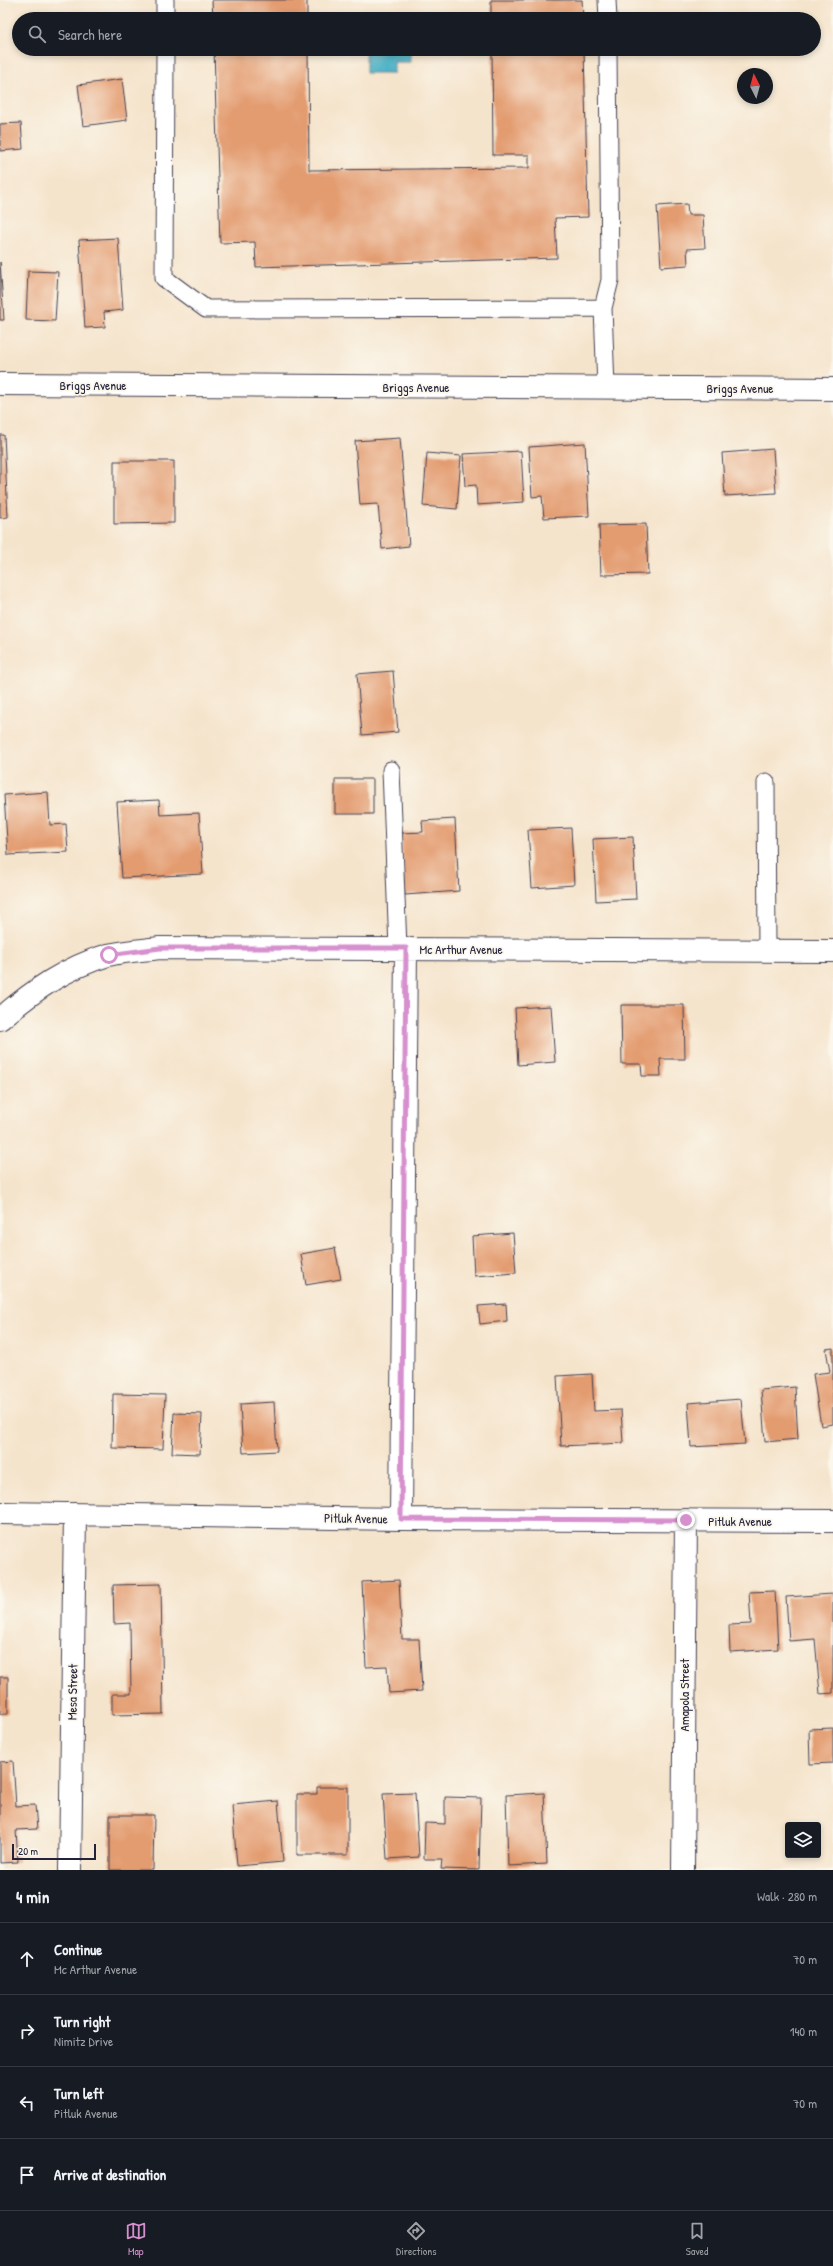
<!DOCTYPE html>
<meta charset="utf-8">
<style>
body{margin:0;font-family:"Patrick Hand",sans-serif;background:#242831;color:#f1f3f6}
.controls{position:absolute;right:12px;bottom:12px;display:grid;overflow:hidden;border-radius:4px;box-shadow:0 2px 6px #0003}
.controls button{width:36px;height:36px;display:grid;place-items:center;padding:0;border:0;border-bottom:1px solid #363941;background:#171b24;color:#f1f3f6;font:20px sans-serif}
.compass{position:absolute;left:737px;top:68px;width:36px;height:36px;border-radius:50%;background:#171b24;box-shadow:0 2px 6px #0003;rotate:354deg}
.scale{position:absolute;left:12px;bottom:10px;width:84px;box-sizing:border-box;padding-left:4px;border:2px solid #22223b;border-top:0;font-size:11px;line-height:14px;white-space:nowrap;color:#22223b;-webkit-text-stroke:3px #fbf7ec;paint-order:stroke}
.stop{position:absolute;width:12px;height:12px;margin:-9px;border:3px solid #d690ce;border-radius:50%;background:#fff}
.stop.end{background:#d690ce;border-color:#fff;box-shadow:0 1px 4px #0008}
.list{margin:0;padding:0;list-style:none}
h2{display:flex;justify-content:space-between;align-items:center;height:52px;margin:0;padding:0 16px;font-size:17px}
h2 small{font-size:13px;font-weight:400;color:#9ea1a6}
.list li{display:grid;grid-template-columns:26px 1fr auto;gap:12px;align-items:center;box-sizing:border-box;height:72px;padding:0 16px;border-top:1px solid #363941}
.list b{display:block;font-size:15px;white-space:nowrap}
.list p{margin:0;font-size:13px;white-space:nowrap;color:#9ea1a6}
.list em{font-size:13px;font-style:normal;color:#9ea1a6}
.icon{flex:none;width:22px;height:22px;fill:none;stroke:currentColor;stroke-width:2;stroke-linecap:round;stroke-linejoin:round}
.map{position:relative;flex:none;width:833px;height:1870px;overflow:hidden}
.search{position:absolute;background:#171b24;box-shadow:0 2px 6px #0003;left:12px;right:12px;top:12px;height:44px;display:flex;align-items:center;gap:10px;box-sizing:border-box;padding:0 14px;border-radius:22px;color:#9ea1a6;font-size:15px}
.sheet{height:340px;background:#171b24}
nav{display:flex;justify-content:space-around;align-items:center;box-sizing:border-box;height:56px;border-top:1px solid #363941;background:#171b24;font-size:11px;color:#9ea1a6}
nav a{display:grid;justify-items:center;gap:2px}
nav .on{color:#d690ce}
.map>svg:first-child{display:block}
.water{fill:#45afc4;stroke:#346880}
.building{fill:#e39b70}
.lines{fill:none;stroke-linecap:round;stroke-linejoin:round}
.service-casing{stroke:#423f51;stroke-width:19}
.minor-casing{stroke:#423f51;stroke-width:24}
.service{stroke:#fff;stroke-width:17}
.minor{stroke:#fff;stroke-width:22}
.route{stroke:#d690ce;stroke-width:5}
.labels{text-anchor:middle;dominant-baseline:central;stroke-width:3.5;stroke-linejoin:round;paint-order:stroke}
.street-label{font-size:13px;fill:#22223b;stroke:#fbf7ec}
</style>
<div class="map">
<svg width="833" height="1870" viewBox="0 0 833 1870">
<rect width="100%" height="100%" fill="#fbf7ec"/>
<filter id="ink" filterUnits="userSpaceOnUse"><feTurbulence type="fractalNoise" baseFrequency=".025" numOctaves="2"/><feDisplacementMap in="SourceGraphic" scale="8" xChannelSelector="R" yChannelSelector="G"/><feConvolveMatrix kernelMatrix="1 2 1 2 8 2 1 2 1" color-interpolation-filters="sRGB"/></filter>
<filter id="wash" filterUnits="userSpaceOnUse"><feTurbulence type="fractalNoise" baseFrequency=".012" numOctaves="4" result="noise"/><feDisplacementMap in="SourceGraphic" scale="16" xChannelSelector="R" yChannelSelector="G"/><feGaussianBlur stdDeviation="0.9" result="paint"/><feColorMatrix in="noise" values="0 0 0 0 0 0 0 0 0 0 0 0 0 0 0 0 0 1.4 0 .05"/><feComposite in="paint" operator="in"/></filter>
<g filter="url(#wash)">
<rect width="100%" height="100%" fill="#f5e4cc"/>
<path class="water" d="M366,49H411V62H394V73H366Z"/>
<g id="blocks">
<path class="building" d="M212,0H307V19H213Z
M491,0H582L583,19H491Z
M214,49H308L309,170L529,168V155H493L492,49H584L588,217L555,218L557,258L256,267L255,242L220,243Z
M122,79L127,120L83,126L78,85Z
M21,123L23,149L0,151V124Z
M687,204L688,215H703L705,248L687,249L688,265L661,267L657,206Z
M118,238L123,310L104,312L105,327L85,328L79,240Z
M0,262L4,320H0Z
M28,271L58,272L55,321L26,320Z
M0,435H4L8,517L0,518Z
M400,438L409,546L382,549L378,504L360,505L355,441Z
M585,443L589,516L544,518L542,496L532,497L529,447Z
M773,449L776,493L725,496L722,453Z
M521,451L524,502L477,505L476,485L465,486L463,454Z
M427,453L461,456L457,509L423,506Z
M114,461H174V523L114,524Z
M646,524L648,574L601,575L599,525Z
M393,671L398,732L362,735L357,674Z
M335,779H373V814H335Z
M48,792L50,825L66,824L68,852L8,855L4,795Z
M159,800L160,815L199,813L203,874L122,878L117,802Z
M455,819L459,891L405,895L401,833L423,832L422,821Z
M571,828L574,885L532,888L528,830Z
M633,837L636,899L596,901L593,839Z
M621,1005H684L685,1059H660L661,1076H642L641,1064H622Z
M551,1006L555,1062L518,1065L515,1008Z
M513,1233L516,1273L474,1276L472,1236Z
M335,1248L341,1279L306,1285L301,1254Z
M506,1304L507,1321L480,1324L478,1306Z
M833,1348V1424L821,1426L813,1374L830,1372L826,1349Z
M592,1374L594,1411L621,1410L623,1443L561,1446L557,1376Z
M795,1387L798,1439L765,1442L761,1390Z
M113,1394L165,1395L163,1449L112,1448Z
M741,1399L745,1444L691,1447L688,1403Z
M274,1402L277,1451L243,1453L240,1404Z
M174,1413L202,1414L200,1454L172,1453Z
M399,1580L402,1639H419L422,1691L389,1693L387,1666L366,1667L362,1582Z
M161,1584L163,1714L112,1715V1694H131L130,1623L114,1624L113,1585Z
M775,1591L778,1649L730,1652L729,1625L751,1624L749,1592Z
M833,1594V1693L820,1694L815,1639L789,1641L786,1597Z
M0,1677H8V1714H0Z
M833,1728V1763L810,1764L809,1729Z
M13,1761L16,1806L35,1805L37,1829L16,1830L18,1862L0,1863V1762Z
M317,1787H348V1855H297V1794H317Z
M415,1793L419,1857L387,1859L383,1794Z
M544,1793L547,1864L508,1866L506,1795Z
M445,1797L481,1798L479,1870L441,1869L442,1859H424L425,1823L445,1824Z
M278,1801L283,1862L237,1866L232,1805Z
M110,1815H154L153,1870H110Z"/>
</g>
</g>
<g filter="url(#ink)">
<use href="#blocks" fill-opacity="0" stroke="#423f51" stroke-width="1"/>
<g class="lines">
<g class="service-casing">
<path id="service" d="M607,0L608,19
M165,19V0
M165,49L164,278L206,309L603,308
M606,388L603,308L610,280L608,49
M391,770L398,948
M766,782L767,951"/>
</g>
<g class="minor-casing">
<path id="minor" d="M0,384L833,389
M0,1019C34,990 65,968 108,955C125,951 144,950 160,948L833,951
M0,1513L401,1519L833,1521
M401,1519L406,948
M70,1870L75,1514
M683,1870L686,1520"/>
</g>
<use href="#service" class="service"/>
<use href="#minor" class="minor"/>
</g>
</g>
<g class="lines" filter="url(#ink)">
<path class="route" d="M109,955L160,948H406L401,1519L686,1520"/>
</g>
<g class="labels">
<g class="street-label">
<text x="93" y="385">Briggs Avenue</text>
<text x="416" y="387">Briggs Avenue</text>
<text x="740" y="388">Briggs Avenue</text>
<text x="461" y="949">Mc Arthur Avenue</text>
<text transform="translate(356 1518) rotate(1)">Pitluk Avenue</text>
<text x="740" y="1521">Pitluk Avenue</text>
<text transform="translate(72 1692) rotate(-89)">Mesa Street</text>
<text transform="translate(684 1695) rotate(-90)">Amapola Street</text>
</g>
</g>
</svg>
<div class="controls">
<button><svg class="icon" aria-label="layers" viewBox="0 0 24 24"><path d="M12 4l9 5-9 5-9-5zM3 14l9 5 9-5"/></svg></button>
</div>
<svg class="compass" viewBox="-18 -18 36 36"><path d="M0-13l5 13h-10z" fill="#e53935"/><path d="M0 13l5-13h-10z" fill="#9ea1a6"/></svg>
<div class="scale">20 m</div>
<div class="stop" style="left:109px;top:955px"></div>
<div class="stop end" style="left:686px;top:1520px"></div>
<div class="search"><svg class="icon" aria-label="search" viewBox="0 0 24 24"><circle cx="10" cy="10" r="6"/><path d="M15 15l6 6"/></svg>Search here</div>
</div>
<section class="sheet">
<h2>4 min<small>Walk · 280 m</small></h2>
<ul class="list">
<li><svg class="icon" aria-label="ahead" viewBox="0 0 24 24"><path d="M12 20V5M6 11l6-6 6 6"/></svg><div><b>Continue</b><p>Mc Arthur Avenue</p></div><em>70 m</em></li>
<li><svg class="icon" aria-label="right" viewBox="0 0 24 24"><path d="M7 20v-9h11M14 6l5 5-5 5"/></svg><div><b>Turn right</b><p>Nimitz Drive</p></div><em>140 m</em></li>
<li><svg class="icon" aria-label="left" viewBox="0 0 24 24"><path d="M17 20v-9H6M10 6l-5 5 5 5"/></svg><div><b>Turn left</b><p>Pitluk Avenue</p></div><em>70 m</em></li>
<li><svg class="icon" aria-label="arrive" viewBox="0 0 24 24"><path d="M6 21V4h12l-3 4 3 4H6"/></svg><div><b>Arrive at destination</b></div></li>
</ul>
</section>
<nav>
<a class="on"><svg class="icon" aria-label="map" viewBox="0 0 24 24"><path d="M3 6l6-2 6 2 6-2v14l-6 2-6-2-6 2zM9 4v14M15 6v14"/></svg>Map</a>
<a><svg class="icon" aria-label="directions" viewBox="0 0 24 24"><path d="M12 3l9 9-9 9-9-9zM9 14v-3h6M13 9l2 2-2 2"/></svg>Directions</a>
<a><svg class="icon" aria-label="saved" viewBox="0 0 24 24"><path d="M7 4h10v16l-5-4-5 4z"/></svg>Saved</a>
</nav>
